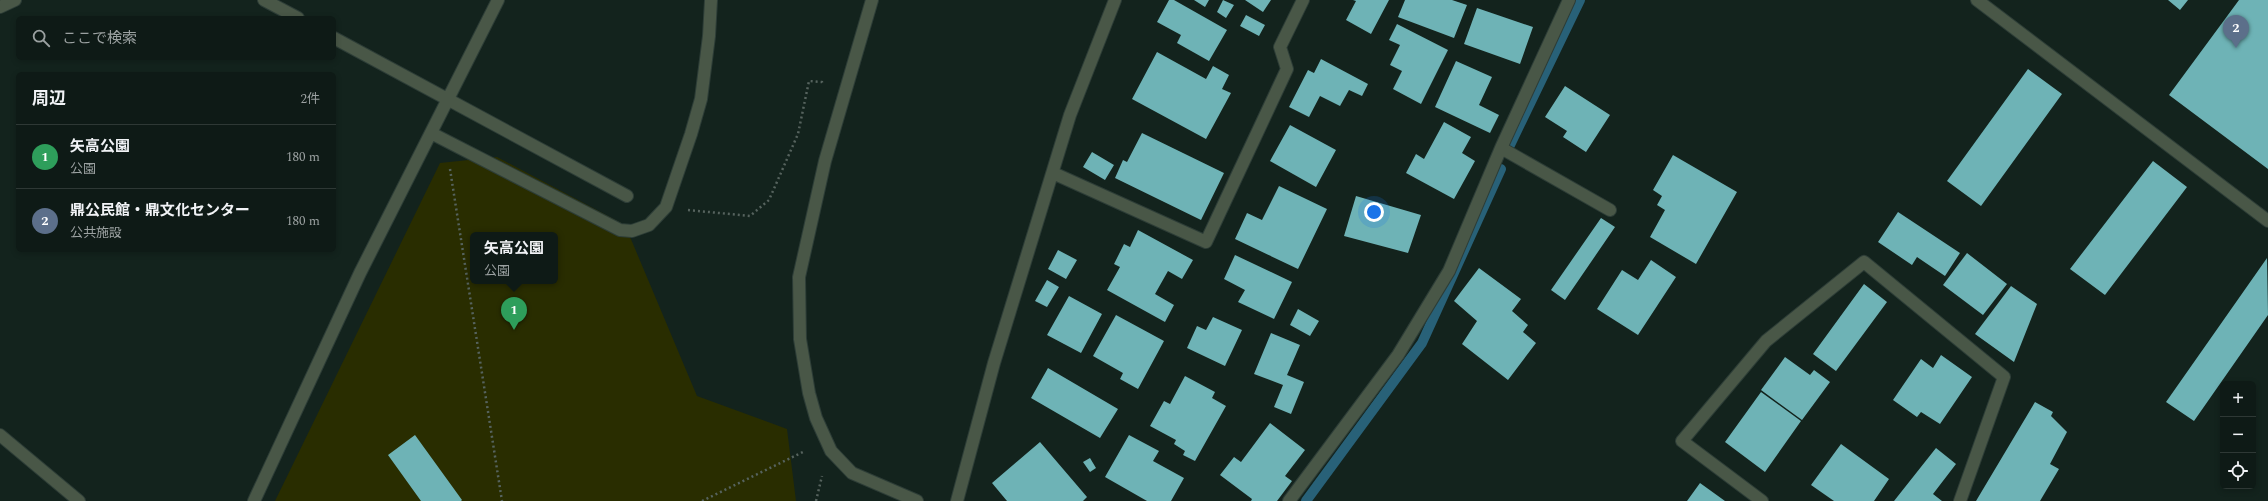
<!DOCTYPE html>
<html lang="ja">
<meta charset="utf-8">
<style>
body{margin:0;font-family:Spectral,"Noto Sans JP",serif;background:#17231f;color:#f1f3f6}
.controls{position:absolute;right:12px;bottom:12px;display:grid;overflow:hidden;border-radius:6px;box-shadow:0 2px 6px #0003}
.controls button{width:36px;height:36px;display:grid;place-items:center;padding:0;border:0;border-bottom:1px solid #2e3835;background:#0e1a16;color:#f1f3f6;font:20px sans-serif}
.you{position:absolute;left:1374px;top:212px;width:14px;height:14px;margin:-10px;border:3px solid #fff;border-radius:50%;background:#1a73e8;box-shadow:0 0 0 6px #1a73e833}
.badge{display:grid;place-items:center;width:26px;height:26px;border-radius:50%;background:#1a73e8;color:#fff;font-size:13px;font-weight:700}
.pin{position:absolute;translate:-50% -33px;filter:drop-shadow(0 1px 2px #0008)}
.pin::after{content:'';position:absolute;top:21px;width:14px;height:12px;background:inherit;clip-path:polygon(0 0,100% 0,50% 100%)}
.popup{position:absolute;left:470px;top:232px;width:88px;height:52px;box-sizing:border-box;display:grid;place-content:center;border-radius:6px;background:#0e1a16;filter:drop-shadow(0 1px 3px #0005);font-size:13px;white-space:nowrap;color:#9ba1a1}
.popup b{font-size:15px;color:#f1f3f6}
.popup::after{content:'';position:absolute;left:50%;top:100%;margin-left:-8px;border:8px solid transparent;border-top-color:#0e1a16}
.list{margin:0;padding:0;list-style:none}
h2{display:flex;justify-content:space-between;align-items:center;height:52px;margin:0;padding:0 16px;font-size:17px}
h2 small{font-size:13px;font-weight:400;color:#9ba1a1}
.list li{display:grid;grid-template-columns:26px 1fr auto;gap:12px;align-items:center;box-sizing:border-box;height:64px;padding:0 16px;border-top:1px solid #2e3835}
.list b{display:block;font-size:15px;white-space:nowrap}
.list p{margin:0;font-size:13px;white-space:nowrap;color:#9ba1a1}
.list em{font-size:13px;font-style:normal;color:#9ba1a1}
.icon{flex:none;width:22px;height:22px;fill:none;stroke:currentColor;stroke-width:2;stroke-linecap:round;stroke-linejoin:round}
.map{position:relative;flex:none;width:2268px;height:501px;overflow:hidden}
.search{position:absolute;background:#0e1a16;box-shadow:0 2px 6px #0003;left:16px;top:16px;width:320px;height:44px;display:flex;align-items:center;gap:10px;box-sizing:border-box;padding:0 14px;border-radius:6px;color:#9ba1a1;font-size:15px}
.panel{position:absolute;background:#0e1a16;box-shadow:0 2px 6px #0003;left:16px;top:72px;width:320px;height:180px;border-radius:6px}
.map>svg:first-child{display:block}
.green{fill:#292d00;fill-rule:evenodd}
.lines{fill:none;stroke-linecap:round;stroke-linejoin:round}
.stream{stroke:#286178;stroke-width:10}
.building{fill:#6eb3b6}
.minor-casing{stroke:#2d3d37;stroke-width:14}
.path{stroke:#56635e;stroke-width:2.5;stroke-dasharray:2 3;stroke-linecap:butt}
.minor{stroke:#495747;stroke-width:12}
</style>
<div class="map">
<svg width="2268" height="501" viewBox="0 0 2268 501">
<rect width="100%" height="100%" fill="#13231d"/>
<path class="green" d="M497,157L625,225L697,396L787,429L796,501H275L440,163ZM473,235H555V281H473Z"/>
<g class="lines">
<path class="stream" d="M1510,145L1580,0
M1306,501L1422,343L1501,169"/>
</g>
<path class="building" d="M1169,0H1174L1227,30L1209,61L1177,43L1181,35L1157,22Z
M1194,0H1209L1205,7Z
M1223,0L1234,5L1226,18L1217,12Z
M1245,0H1271L1263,12Z
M1353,0H1389L1371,34L1346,20L1356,1Z
M1405,0H1452L1467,5L1454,38L1398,17Z
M2168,0H2188L2180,10Z
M2239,0H2268V169L2169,95Z
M1477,8L1533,27L1520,64L1464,44Z
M1246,15L1265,25L1259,36L1240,26Z
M1397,24L1448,50L1421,104L1393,89L1402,71L1390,65L1400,45L1389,40Z
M1157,52L1206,79L1213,66L1229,75L1222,89L1231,93L1206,139L1132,99Z
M1321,59L1368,84L1362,96L1349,90L1340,106L1320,96L1309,117L1289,107L1308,70L1314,73Z
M1456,61L1492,77L1479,105L1499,115L1490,133L1435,107Z
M2028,69L2062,94L1981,206L1947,181Z
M1565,86L1610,115L1586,152L1563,137L1567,131L1545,117Z
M1444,122L1471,137L1462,153L1475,161L1454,199L1406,173L1416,154L1424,159Z
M1290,125L1336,150L1316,187L1270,161Z
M1142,133L1224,173L1201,220L1115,178L1123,160L1127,162Z
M1092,152L1114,165L1105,180L1083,167Z
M1673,155L1737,192L1696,264L1650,237L1665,210L1657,205L1662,196L1653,190Z
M2153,161L2187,187L2105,295L2070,269Z
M1279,186L1327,209L1298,269L1235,239L1247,213L1262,220Z
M1356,196L1421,215L1408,253L1344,236Z
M1898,212L1960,253L1945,276L1917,257L1912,265L1878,242Z
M1601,218L1615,227L1565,300L1551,290Z
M1138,230L1193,260L1182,279L1168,271L1155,294L1174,305L1165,322L1107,290L1120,267L1114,264L1124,244L1130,247Z
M1058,250L1077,260L1066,279L1048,269Z
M1967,253L2007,284L1983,315L1943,285Z
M1235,255L1292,282L1274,319L1238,302L1245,290L1224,279Z
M2267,258L2268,315L2194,421L2166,402Z
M1651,260L1676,277L1638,335L1597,309L1622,270L1638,280Z
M1479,268L1521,299L1512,311L1528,325L1523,332L1536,343L1508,380L1462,344L1477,321L1454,301Z
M1047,280L1059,287L1047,307L1035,301Z
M1864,284L1887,302L1836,371L1813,354Z
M2011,286L2037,304L2014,362L1975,334Z
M1069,296L1102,314L1081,353L1047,335Z
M1298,309L1319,321L1310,336L1290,325Z
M1116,315L1164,341L1138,389L1120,379L1123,373L1093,356Z
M1213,317L1242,330L1225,366L1187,348L1197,326L1206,330Z
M1271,333L1300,345L1287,375L1304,382L1291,414L1274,407L1283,385L1254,374Z
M1941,355L1972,377L1940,424L1921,412L1917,417L1893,400L1921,359L1933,368Z
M1785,357L1810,375L1814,370L1830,382L1802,420L1761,390Z
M1048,368L1118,409L1100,438L1031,398Z
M1185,376L1215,392L1212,398L1226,406L1195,461L1183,455L1185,451L1174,444L1176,440L1150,426L1164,401L1170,404Z
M1761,392L1801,421L1765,472L1725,442Z
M2035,402L2053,412L2051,416L2067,432L2050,464L2059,469L2040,501H1976Z
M1270,423L1305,450L1285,476L1292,481L1277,501H1251L1252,499L1220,475L1234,457L1241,462Z
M415,435L462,500L461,501H421L388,455Z
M1129,435L1159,451L1153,461L1184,478L1171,501H1147L1105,477Z
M1040,442L1087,497L1083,501H1007L992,483Z
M1841,444L1889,479L1874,501H1834L1811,485Z
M1936,448L1956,464L1933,494L1942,501H1894Z
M1090,458L1096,468L1090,472L1083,462Z
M1700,483L1725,501H1687Z"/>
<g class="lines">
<g class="minor-casing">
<path id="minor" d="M264,0L298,18
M872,0L825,161L799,277L800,339L809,393L816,418L831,451L852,473L917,501
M1977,0L2268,221
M0,7L15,0
M334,38L627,196
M431,133L620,230L632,231L649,225L666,207L691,134L701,99L709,36L711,0
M1501,148L1610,210
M1053,173L1206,242L1287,69L1280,47L1303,0
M0,435L79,501
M254,501L360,273L498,0
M957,501L994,363L1070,115L1115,0
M1289,501L1398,355L1449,271L1501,148L1569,0
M1762,501L1682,441L1766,341L1864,262L2004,377L1960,501"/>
</g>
<path class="path" d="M450,169L502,501
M688,210L750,216L769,200L798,134L809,81L822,82L823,85
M702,501L805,451
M816,501L822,476"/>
<use href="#minor" class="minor"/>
</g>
</svg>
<div class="controls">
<button>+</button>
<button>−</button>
<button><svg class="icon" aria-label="locate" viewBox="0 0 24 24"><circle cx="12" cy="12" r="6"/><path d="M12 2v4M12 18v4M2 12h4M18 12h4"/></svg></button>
</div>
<div class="you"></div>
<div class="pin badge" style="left:514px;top:330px;background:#2e9e5b">1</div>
<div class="popup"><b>矢高公園</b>公園</div>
<div class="pin badge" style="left:2236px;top:48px;background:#5c6f8a">2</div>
<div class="search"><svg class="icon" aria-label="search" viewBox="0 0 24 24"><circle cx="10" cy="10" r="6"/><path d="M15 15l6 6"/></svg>ここで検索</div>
<section class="panel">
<h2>周辺<small>2件</small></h2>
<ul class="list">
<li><span class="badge" style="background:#2e9e5b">1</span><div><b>矢高公園</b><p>公園</p></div><em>180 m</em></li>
<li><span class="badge" style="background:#5c6f8a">2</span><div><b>鼎公民館・鼎文化センター</b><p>公共施設</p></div><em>180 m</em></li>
</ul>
</section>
</div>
